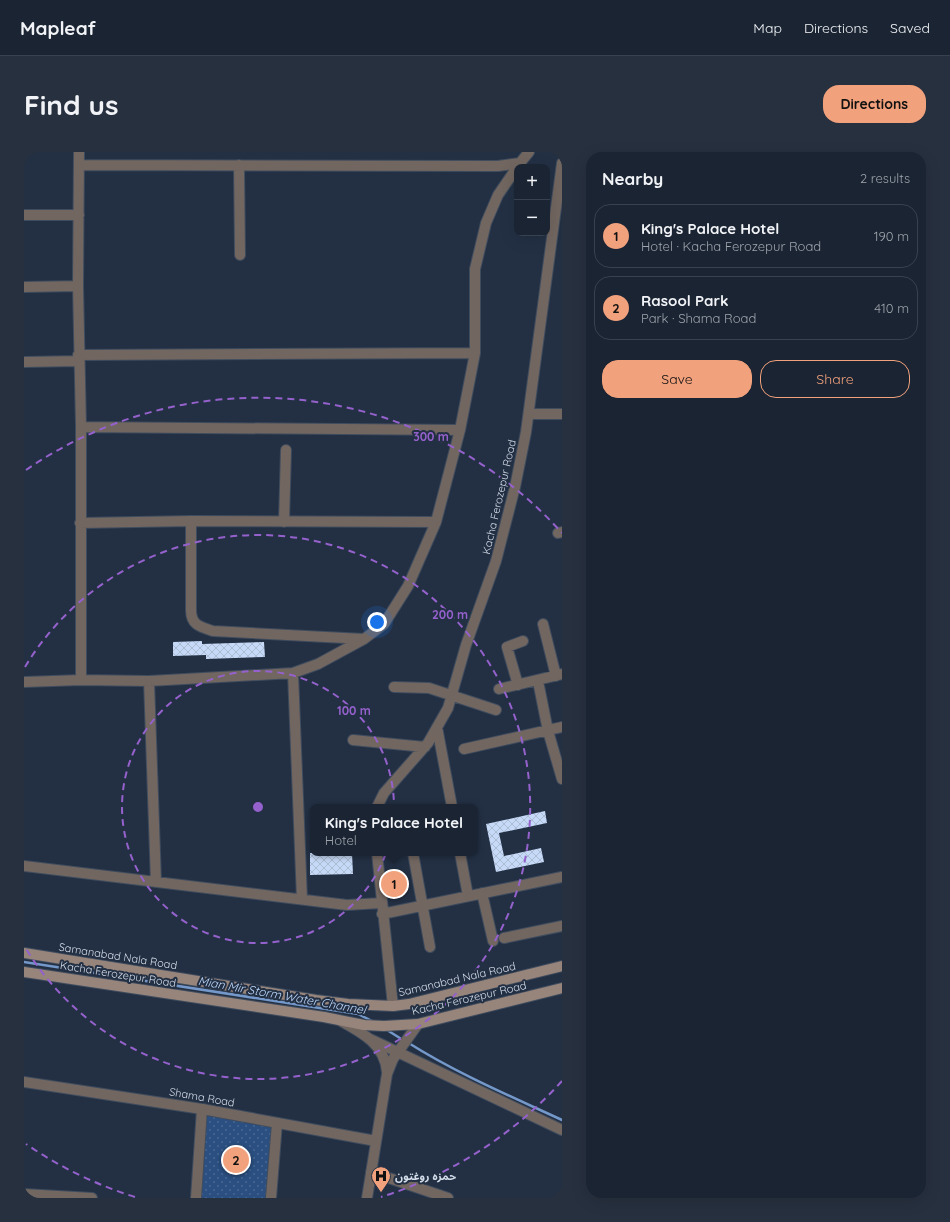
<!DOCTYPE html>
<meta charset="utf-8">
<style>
body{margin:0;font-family:Quicksand,"Noto Sans Arabic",sans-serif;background:#27303f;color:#f1f3f6}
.controls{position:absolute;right:12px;top:12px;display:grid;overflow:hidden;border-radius:8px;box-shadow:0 4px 16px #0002}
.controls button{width:36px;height:36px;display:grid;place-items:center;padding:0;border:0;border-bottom:1px solid #38414e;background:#1a2433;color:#f1f3f6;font:20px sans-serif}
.you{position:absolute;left:353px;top:470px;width:14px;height:14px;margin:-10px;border:3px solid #fff;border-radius:50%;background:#1a73e8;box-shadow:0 0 0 6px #1a73e833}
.badge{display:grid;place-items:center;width:26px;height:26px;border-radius:50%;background:#f1a17b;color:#111;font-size:13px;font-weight:700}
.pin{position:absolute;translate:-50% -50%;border:2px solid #fff;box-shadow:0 1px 4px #0006}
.popup{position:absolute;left:286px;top:652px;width:168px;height:52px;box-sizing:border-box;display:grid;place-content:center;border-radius:8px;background:#1a2433;filter:drop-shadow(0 1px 3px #0005);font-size:13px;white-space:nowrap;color:#9fa4ac}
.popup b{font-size:15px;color:#f1f3f6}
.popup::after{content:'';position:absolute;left:50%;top:100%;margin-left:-8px;border:8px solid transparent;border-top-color:#1a2433}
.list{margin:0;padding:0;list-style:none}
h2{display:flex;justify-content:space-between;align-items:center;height:52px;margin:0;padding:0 16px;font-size:17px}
h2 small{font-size:13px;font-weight:400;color:#9fa4ac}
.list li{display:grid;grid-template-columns:26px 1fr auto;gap:12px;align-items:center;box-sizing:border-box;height:64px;margin:0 8px 8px;padding:0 8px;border:1px solid #38414e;border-radius:16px}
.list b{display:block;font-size:15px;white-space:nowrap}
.list p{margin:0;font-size:13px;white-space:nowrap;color:#9fa4ac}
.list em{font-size:13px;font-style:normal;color:#9fa4ac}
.actions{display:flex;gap:8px;padding:12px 16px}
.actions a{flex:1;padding:9px 0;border:1px solid #f1a17b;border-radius:16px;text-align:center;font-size:14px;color:#f1a17b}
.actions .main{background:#f1a17b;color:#111}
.map{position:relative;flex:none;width:538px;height:1046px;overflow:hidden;border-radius:16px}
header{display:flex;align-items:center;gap:24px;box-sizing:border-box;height:56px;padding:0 20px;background:#1a2433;border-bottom:1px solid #38414e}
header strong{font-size:19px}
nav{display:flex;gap:22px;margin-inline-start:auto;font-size:14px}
.intro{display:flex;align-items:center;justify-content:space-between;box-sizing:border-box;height:96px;padding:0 24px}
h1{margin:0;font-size:28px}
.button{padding:10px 18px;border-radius:16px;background:#f1a17b;color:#111;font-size:14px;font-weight:700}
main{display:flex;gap:24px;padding:0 24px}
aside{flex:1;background:#1a2433;border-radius:16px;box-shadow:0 4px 16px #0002}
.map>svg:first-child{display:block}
.park{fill:url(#park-dots)}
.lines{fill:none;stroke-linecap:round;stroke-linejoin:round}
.stream{stroke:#7498c9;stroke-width:2.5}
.building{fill:url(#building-cross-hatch)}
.minor-casing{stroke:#3f4c5e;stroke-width:12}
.tertiary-casing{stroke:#3f4c5e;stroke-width:12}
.secondary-casing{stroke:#3f4c5e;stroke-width:12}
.minor{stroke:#726660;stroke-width:10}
.tertiary{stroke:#726660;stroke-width:10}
.secondary{stroke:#97847b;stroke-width:10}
.ring{fill:none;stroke:#9561cc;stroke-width:2;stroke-dasharray:7 5}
.labels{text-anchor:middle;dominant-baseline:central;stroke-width:4;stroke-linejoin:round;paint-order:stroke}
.street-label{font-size:11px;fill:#d3dce9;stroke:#233044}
.poi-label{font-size:11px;font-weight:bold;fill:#d3dce9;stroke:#233044;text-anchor:start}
.water-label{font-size:12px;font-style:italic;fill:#bad4f8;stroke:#233044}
.centre{fill:#9561cc;stroke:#233044;stroke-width:2}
.ring-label{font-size:12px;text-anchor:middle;font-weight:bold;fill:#9561cc;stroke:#233044;stroke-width:4;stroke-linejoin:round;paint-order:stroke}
</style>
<header>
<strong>Mapleaf</strong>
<nav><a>Map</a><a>Directions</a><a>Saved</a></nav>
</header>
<div class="intro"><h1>Find us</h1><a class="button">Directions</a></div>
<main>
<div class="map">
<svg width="538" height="1046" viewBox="0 0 538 1046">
<defs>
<pattern id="park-dots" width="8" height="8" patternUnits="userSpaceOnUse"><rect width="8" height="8" fill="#2a4f80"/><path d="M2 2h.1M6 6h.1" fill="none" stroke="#486892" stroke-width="1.8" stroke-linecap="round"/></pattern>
<pattern id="building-cross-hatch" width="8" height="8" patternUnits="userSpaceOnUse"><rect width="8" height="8" fill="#c6daf7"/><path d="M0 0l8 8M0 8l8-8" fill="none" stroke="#abbcd4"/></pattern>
</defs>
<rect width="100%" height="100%" fill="#233044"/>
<path class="park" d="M178,957L253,971L247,1046H172Z"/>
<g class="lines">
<path class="stream" d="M0,810L334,862L350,870
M363,878L379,888
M383,890C432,921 486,944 538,968"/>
</g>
<path class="building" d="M178,489V492L240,490L241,505L182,507V503L149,504V490Z
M521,659L523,671L475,681L480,704L517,696L520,710L472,720L462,672Z
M286,701H328L329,722L286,723Z"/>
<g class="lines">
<g class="minor-casing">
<path id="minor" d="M55,0L54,134L57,275V528
M56,13L474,14L496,11
M215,13L216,103
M0,63H55
M0,135L54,134
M54,203L451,201
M0,210L54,209
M505,262H538
M57,275L436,278
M167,369V458C167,473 176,475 189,479L340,487
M260,370L262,298
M56,371L167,369L412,370
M534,381L538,380
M519,472L532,524
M269,521L278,747
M125,529L132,730
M514,529L524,579L538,627
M0,530L57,528L125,529L269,521L294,512L340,487L360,472L384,434L412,370L436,278L451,201V117L462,71L474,43L496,11L505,0
M494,533L483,495L499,489
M370,535L405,536L472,558
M475,537L538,522
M413,575L428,655
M329,588L401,595
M440,597L538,575
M353,655L360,641L404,591L424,556L442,493L472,409L491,335L502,280L538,11
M353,701L369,854
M389,701L406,795
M436,701L444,744
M0,714L323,753L357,751
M458,741L469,789
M358,762L538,725
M480,786L538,774
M346,887L538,978
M0,1042L68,1046
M172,1046L178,957
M247,1046L253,971"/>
</g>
<g class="tertiary-casing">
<path id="tertiary" d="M317,869C339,881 361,893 363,920
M0,930L178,957L352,989
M347,1020L424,1046
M343,1046L363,922L369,907L394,872"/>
</g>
<g class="secondary-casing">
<path id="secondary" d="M0,801L292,848L324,852L369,854L385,852L538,814
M0,820L300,865L340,873L360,874L394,872L538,836"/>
</g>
<use href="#minor" class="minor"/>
<use href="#tertiary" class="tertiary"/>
<use href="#secondary" class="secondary"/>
</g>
<g class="ring">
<circle cx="234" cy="655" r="136"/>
<path d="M1 515A272 272 0 1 1 1 795"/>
<path d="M538 929A409 409 0 0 1 357 1045M111 1045A409 409 0 0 1 2 992M2 318A409 409 0 0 1 538 381"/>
</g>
<defs>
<g id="hospital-pin" transform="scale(1)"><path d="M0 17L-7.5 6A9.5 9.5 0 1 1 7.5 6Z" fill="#f1a17b" stroke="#233044"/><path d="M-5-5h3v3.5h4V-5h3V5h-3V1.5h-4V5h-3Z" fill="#111"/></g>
</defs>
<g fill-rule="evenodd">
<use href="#hospital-pin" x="357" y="1024"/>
</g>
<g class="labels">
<g class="street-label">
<text transform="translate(475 345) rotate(-77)">Kacha Ferozepur Road</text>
<text transform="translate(94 804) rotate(9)">Samanabad Nala Road</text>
<text transform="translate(94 822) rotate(9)">Kacha Ferozepur Road</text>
<text transform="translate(433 827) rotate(-13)">Samanabad Nala Road</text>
<text transform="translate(445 846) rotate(-13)">Kacha Ferozepur Road</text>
<text transform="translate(178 945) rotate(10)">Shama Road</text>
</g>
<g class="poi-label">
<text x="371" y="1024">حمزه روغتون</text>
</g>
<g class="water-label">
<text transform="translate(258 843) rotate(10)">Mian Mir Storm Water Channel</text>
</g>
</g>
<circle cx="234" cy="655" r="6" class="centre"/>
<g class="ring-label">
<text x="407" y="289">300 m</text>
<text x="426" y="467">200 m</text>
<text x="330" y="563">100 m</text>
</g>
</svg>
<div class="controls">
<button>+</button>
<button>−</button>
</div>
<div class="you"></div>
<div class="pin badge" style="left:370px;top:732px">1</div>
<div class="popup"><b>King's Palace Hotel</b>Hotel</div>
<div class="pin badge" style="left:212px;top:1008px">2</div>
</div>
<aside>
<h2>Nearby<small>2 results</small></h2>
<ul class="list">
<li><span class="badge">1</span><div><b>King's Palace Hotel</b><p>Hotel · Kacha Ferozepur Road</p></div><em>190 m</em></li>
<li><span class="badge">2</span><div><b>Rasool Park</b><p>Park · Shama Road</p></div><em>410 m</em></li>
</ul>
<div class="actions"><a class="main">Save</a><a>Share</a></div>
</aside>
</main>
